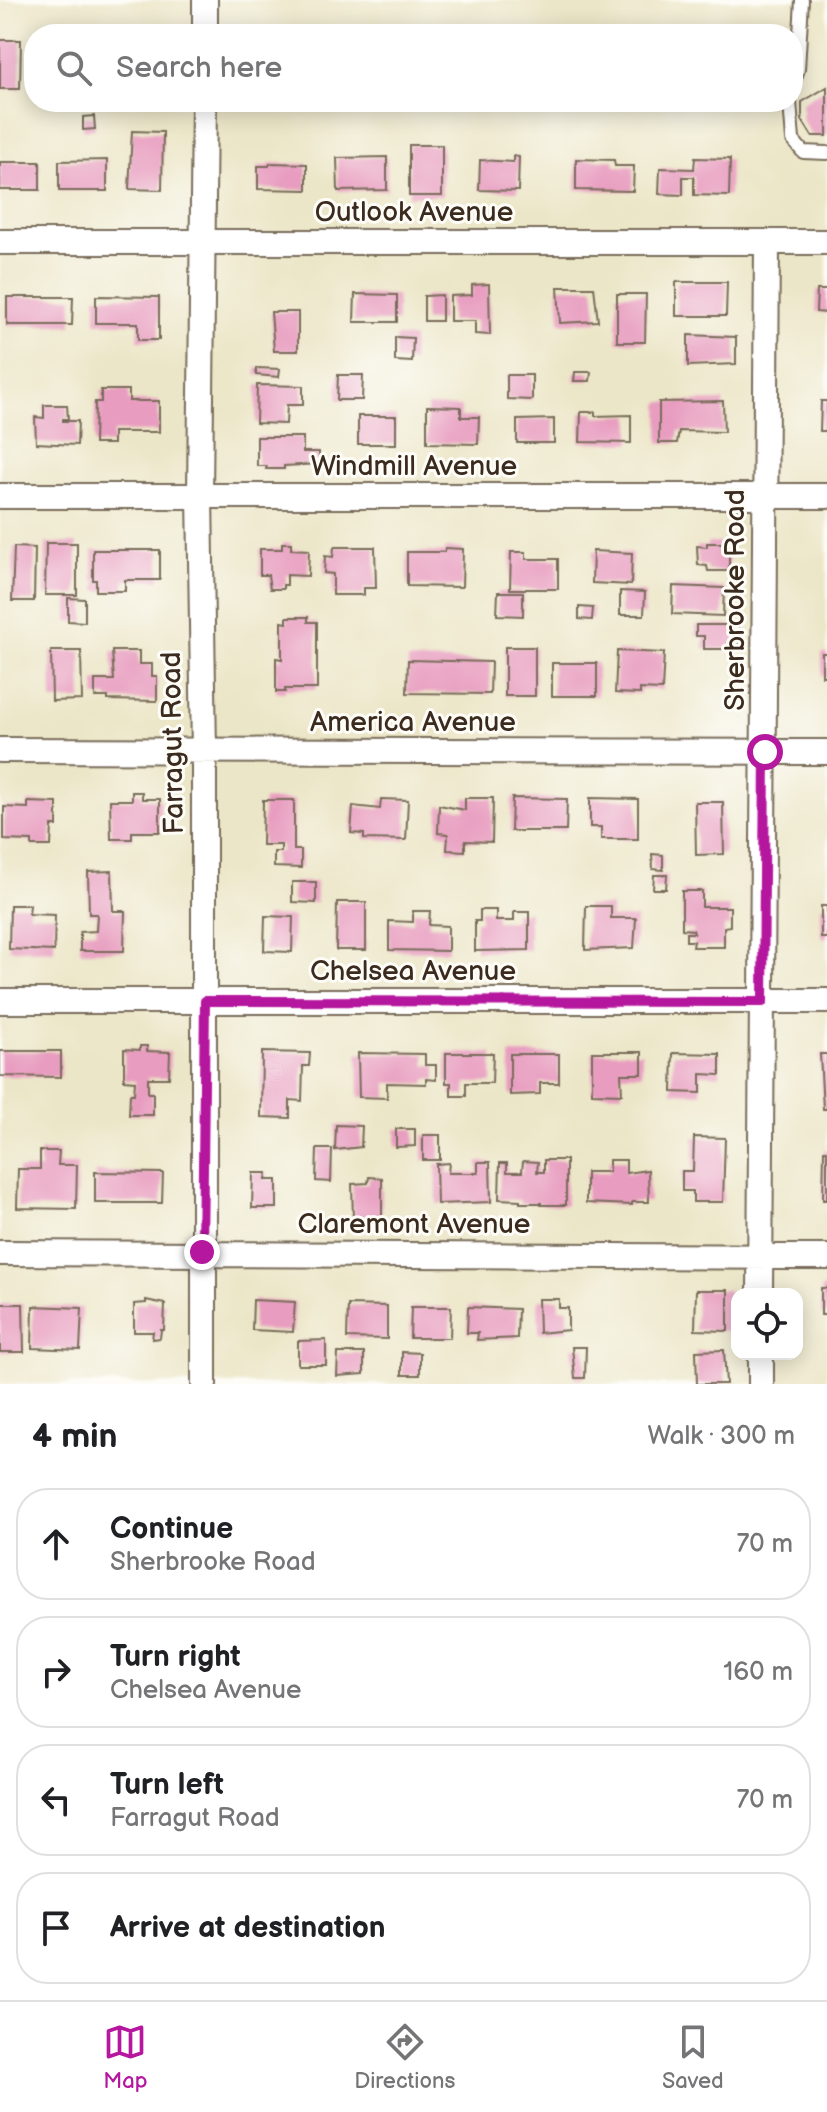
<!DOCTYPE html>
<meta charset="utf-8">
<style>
body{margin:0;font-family:"Balsamiq Sans",sans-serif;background:#f2f2f2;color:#202124}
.controls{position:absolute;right:24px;bottom:24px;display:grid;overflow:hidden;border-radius:16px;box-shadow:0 4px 20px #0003}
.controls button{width:72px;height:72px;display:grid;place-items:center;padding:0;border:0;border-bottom:2px solid #e0e0e0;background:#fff;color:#202124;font:40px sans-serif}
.stop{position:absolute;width:24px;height:24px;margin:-18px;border:6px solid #b5179e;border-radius:50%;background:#fff}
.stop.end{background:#b5179e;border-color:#fff;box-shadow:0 2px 8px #0008}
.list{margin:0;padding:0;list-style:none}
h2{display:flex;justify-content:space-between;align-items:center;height:104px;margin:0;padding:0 32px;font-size:34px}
h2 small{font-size:26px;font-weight:400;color:#757577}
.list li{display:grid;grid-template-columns:52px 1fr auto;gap:24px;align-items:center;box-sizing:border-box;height:112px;margin:0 16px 16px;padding:0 16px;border:2px solid #e0e0e0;border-radius:32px}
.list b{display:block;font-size:30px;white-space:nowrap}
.list p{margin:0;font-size:26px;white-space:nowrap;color:#757577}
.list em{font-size:26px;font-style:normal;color:#757577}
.icon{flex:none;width:44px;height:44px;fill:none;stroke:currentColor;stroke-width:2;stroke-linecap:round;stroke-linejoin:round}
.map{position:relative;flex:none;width:827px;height:1384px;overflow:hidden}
.search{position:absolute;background:#fff;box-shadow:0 4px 20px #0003;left:24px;right:24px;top:24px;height:88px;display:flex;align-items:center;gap:20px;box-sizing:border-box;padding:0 28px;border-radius:32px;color:#757577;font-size:30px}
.sheet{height:616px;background:#fff}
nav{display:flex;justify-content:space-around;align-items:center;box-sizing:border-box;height:112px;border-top:2px solid #e0e0e0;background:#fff;font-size:22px;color:#757577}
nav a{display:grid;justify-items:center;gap:4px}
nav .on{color:#b5179e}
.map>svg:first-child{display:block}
.building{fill:#e89dc0}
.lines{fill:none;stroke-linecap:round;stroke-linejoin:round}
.lane-casing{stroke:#796c5a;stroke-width:16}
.street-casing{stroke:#796c5a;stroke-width:28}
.lane{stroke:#fff;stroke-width:12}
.street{stroke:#fff;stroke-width:24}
.route{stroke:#b5179e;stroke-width:10}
.labels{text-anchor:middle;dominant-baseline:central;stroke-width:6;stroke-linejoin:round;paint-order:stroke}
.street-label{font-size:28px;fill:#3b2a1e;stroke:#fdfcf7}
</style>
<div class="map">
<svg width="827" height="1384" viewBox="0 0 827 1384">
<rect width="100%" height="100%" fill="#fdfcf7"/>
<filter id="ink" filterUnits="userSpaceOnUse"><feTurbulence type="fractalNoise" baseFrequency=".0125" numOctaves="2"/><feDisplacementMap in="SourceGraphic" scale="16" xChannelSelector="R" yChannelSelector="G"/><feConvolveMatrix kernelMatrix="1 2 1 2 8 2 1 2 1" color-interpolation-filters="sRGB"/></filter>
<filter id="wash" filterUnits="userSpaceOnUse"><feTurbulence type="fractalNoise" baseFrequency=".006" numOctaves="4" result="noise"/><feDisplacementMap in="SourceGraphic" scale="32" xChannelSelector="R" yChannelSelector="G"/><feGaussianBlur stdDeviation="1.8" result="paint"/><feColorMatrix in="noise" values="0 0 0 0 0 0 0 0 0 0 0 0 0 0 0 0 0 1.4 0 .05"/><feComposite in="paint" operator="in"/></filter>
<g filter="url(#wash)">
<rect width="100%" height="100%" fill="#ece6c8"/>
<g id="blocks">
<path class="building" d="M0,40H21L20,89H0Z
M827,87V136H812L802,120V102Z
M350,102H370L369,109H350Z
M94,116L95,129L83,130V117Z
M132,131L163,132L162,190L129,189Z
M409,145H442V196H409Z
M513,156L519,157L518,191L479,190L480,160L513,162Z
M387,157V190L338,191L337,158Z
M695,158L730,159L729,196L694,195V177H683V195L659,194L660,168L694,169Z
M576,159L614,160L615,166H634L633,191L576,190Z
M107,160V191H59V161Z
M0,162H40V190H0Z
M270,163L307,164V190L258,189V166H269Z
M676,282H727L726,316H676Z
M489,284L490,335L475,334V321H450V296L472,295V285Z
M558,287H594L598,321L560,323Z
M817,290H827V313L816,312Z
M355,294L397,295V322H354Z
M617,294H646L645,342H617Z
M442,295V321H424V296Z
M96,296L159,297V340H138V323H96Z
M7,297H73L72,325H7Z
M271,312H298V351H274Z
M688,335L736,337V364L688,366Z
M395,337L413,338L412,362L395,361Z
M256,368L280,369L279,377L256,375Z
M575,372H591L590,381H574Z
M338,375H363L362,400H337Z
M507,375H532V400L507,399Z
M257,385L303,386V405H287L286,424L256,423Z
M101,390H129V401H159V432H113V444H94L95,402H101Z
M723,401L724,432L679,431L677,443H659V402Z
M821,401H827V431H820Z
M44,405H67L68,419H63V421H78L77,445L36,443L35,417L44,418Z
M427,406L461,407V417H479L478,444L427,443Z
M581,412H595V416L631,415V443L580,442Z
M358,416H396V444H358Z
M554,419V443H517V420Z
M257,437H303V452H319V464L284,466V469H266L267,466H257Z
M46,543H77V595H45Z
M282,543H291V549L309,550L308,576L287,575V585H283V589H270L268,575H260V549H282Z
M707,543H729V571H708L707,566L698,565L697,546L707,547Z
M14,547L35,548L34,601H12Z
M334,547H375L376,588H364V595H333V574L324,573L325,556L333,557Z
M445,548L463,549L462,587L407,586V552H444Z
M93,550H160V580H125V591H96V580H93Z
M593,551L632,553L631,585L592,583Z
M511,552H526V559H558V589H510Z
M673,586L724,588L723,616L672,614Z
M620,591L645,592L644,615H620Z
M498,592H523V616L497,615Z
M68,598L85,599V622L68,621Z
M579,607L593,608L592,620L579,619Z
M287,617H308V622H317V689H285V692H276V658L282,659V622L287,623Z
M696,625H738L739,649H704V636H696Z
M505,647H535V696H505Z
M51,651H81L82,700L52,701Z
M112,651H139V664H152V676H157V701L108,700V697H95V680H114Z
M617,651L664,653L662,690L640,689V694L615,693Z
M822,653H827V676H822Z
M408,660L491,662L490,694L407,693Z
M552,663H597V696H552Z
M132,792H142V799H160V832H132V839H111L110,800H132Z
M465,798H493L492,842L465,841V851L447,850L448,834L438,833L439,805L465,810Z
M512,798L567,799L566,831H511Z
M590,798L638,799V839H601V827H590Z
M381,799L408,800L406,840L364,839V834L351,833L353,806L380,809Z
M263,800H294V850H301V868L274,867V852H281V845H262Z
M28,802L57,803V826H52L51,846H32V841L4,840V807L28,808Z
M695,802H723L724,854L696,855Z
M652,854L663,855V870L653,869Z
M112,871L113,911H125L124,951H80V932L96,931L97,914H89L88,872Z
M654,875H667L666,889H653Z
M292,882H316V903L292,902Z
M682,891H702V907H730V926L724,927V947H693L694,941H686V933H694L693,930L682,929Z
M337,902H366V950H336Z
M10,905H30L29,914L55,915L54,951L9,949Z
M586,906H611V918H636L634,948L585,950Z
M821,906H827V938H821Z
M480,910H496V921H514V912H529V950L475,951V921H480Z
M413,911H430L429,925L448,926V951L389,950V921L413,922Z
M265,916L293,917L292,952L264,951Z
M140,1046H147V1051L170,1052L169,1078H148V1093H153V1115H129L130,1094H134L135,1081L124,1080V1049L140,1050Z
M0,1051H61V1077L0,1076Z
M262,1052L310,1053L309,1066H303L302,1101L290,1100V1118L261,1117Z
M592,1052H642V1074H621L622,1094L592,1093Z
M358,1053L425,1054V1065H436V1080L426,1079V1084L387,1083V1098L359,1097Z
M446,1053H493L492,1083H466V1096H451V1083H446Z
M673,1053L720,1054V1075L701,1074V1093L672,1092Z
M510,1054H559V1083H540V1094L510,1095Z
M820,1054H827V1109H823Z
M336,1125L362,1126L361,1147L335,1150Z
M396,1129H415V1146L396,1147Z
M423,1135H440V1160H423Z
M694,1137L725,1138L723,1202H693V1191H682V1171H693Z
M317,1149H332L331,1182L316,1181Z
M824,1150H827V1200H823Z
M40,1151H59L58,1165H77L76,1209L17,1208L18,1169H40Z
M544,1160H566V1205H541V1203H520V1200L499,1199L500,1163H507V1172H522L523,1161L538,1162L537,1172H544Z
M609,1160H626V1173L648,1170L649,1202H632V1205L586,1203V1172H609Z
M478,1162H490L491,1202L437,1204L436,1164L449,1163L448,1173H478Z
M95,1172L163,1173L162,1203H95Z
M253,1173H267L266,1180H277V1208H252Z
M369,1177L382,1178V1218L353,1219L352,1184L368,1183Z
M821,1288H827V1315H821Z
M696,1290H728V1331L695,1330Z
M538,1299H559V1308H568V1330L539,1333Z
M146,1300L165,1304L164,1330H161L160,1338L152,1339L153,1332H134V1304L146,1303Z
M253,1300L295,1302L293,1332L252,1330Z
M0,1304H23L24,1352H0Z
M348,1305L387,1306V1339L347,1338Z
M33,1306L82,1308L80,1350L32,1348Z
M411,1307H451L450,1338H410Z
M468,1307L518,1309L517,1338L477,1340L478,1333H467Z
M326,1340V1365H298V1341Z
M572,1347H586L585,1378H575Z
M724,1350L726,1384H697L696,1351Z
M402,1352L420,1353V1375H402Z
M338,1353H364V1374L337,1376Z"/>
</g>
</g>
<g filter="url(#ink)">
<use href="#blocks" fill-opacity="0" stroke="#796c5a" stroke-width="2"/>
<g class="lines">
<g class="lane-casing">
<path id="lane" d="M793,83L798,69L802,0
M790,102L793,140L803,152L827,153"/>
</g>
<g class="street-casing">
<path id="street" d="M205,34V0
M0,242H827
M0,496H827
M0,750L827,752
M0,1001H827
M0,1253L827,1257
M760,1294L767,243
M761,1354V1384
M204,1384V752L200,495L204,102"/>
</g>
<use href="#lane" class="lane"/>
<use href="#street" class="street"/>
</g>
</g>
<g class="lines" filter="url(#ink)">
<path class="route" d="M202,1252L205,1001L763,1002L765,752"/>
</g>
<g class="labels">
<g class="street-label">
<text x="414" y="212">Outlook Avenue</text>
<text x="414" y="466">Windmill Avenue</text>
<text transform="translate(735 600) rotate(-90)">Sherbrooke Road</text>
<text x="413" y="722">America Avenue</text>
<text transform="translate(173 743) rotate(-91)">Farragut Road</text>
<text x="413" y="971">Chelsea Avenue</text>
<text x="414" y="1224">Claremont Avenue</text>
</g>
</g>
</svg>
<div class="controls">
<button><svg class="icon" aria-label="locate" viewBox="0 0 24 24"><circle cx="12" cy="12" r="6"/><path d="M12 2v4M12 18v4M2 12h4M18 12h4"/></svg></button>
</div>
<div class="stop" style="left:765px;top:752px"></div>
<div class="stop end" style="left:202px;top:1252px"></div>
<div class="search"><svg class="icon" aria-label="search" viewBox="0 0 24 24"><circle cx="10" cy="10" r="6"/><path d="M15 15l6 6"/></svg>Search here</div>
</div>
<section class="sheet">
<h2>4 min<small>Walk · 300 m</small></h2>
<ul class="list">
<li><svg class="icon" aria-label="ahead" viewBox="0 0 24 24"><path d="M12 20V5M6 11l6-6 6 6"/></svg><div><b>Continue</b><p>Sherbrooke Road</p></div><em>70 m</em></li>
<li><svg class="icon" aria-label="right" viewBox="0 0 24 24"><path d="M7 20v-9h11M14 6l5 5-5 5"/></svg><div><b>Turn right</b><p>Chelsea Avenue</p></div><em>160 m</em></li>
<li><svg class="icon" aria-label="left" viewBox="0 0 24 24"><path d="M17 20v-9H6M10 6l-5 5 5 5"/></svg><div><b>Turn left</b><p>Farragut Road</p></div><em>70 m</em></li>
<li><svg class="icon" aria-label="arrive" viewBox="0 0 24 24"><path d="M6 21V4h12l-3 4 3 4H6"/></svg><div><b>Arrive at destination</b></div></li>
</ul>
</section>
<nav>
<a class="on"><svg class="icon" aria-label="map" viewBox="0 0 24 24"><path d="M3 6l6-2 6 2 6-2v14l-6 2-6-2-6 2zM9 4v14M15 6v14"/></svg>Map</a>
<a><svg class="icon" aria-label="directions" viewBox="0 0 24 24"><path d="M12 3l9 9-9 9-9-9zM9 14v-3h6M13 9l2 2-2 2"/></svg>Directions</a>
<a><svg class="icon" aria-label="saved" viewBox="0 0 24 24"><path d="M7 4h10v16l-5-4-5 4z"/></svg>Saved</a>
</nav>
